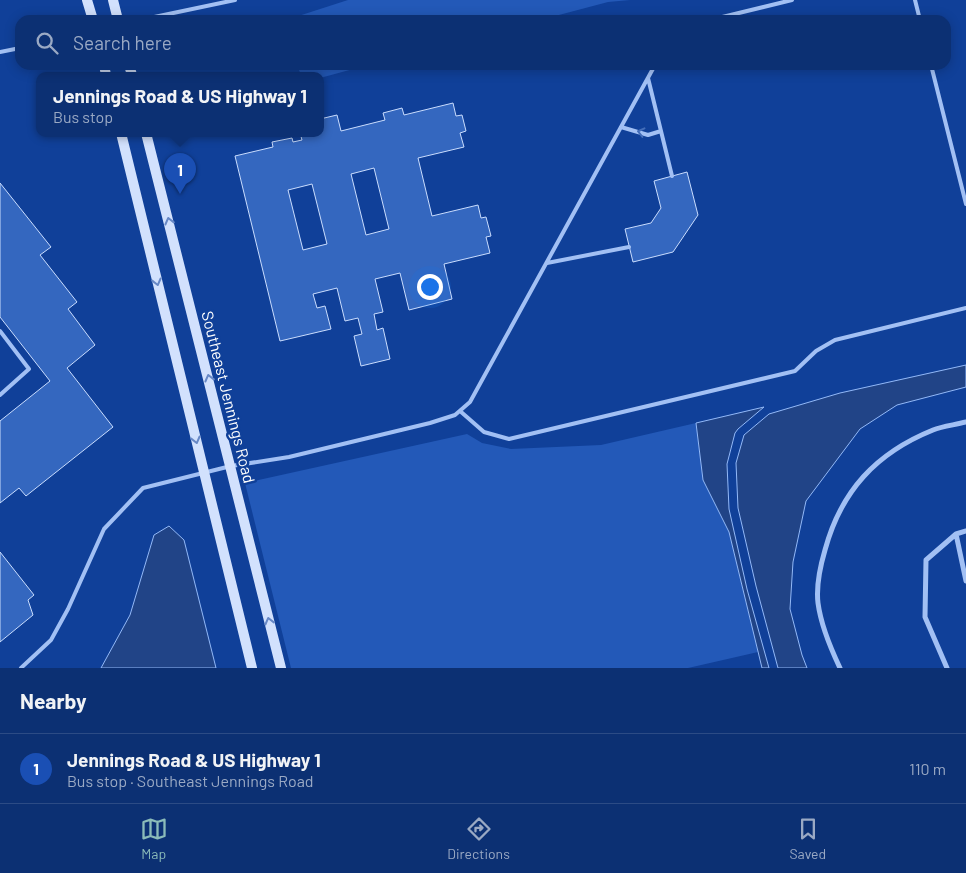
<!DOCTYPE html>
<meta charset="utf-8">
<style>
body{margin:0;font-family:Barlow,sans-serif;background:#1a3c7b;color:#f1f3f6}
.you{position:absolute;left:429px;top:286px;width:18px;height:18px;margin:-12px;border:4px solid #fff;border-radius:50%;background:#1a73e8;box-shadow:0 0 0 8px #1a73e833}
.badge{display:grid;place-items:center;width:32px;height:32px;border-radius:50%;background:#8bbbb9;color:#fff;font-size:16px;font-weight:700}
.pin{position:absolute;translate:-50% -41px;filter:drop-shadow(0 1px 2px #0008)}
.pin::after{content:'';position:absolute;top:26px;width:18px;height:15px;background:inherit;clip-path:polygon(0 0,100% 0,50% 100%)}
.popup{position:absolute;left:36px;top:72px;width:288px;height:65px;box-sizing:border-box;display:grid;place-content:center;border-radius:10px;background:#0c3073;filter:drop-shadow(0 1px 4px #0005);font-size:16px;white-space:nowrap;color:#9aa9c4}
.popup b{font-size:19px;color:#f1f3f6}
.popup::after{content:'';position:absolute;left:50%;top:100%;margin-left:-10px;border:10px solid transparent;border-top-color:#0c3073}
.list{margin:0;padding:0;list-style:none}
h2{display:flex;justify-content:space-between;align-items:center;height:65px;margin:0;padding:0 20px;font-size:21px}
h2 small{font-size:16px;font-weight:400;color:#9aa9c4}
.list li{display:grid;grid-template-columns:32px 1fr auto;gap:15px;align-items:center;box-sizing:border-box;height:70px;padding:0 20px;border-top:1px solid #2c4b85}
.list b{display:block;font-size:19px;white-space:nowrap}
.list p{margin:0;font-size:16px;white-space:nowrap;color:#9aa9c4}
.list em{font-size:16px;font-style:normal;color:#9aa9c4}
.icon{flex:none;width:28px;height:28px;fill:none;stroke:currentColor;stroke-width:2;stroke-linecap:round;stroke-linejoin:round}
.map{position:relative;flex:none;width:966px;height:668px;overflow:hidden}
.search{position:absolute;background:#0c3073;box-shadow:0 2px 12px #0003;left:15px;right:15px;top:15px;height:55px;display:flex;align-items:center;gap:12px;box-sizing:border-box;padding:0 18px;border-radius:15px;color:#9aa9c4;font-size:19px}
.sheet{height:135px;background:#0c3073}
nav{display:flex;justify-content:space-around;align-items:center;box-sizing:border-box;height:70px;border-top:1px solid #2c4b85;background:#0c3073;font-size:14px;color:#9aa9c4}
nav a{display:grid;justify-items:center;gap:2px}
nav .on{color:#8bbbb9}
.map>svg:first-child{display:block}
.green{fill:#2359b8}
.water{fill:#214487;stroke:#93b9f8}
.building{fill:#3467bf;stroke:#caddfe;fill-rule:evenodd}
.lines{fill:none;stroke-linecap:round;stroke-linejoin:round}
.lane{stroke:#a2c0f4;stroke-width:4}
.street{stroke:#a2c0f4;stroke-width:5}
.secondary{stroke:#d2e1fd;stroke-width:10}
.oneway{stroke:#436db9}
.oneway2{stroke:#6788c6}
.labels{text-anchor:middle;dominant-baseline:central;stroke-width:5;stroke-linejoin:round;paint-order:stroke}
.street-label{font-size:16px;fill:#fff;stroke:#104099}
</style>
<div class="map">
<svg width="966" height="668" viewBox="0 0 966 668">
<rect width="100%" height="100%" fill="#104099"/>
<path class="green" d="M348,0H630L608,2L540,20H286Z
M297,65H368L320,78V75H301Z
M696,423L703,480L729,532L758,652L688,668H291L245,483L467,434L482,443L511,449L601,445Z"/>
<path class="water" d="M966,365V387L897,405L860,429L806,501L793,562L790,609L802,655L807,668H778L756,586L738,508L736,463L744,435L769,414L840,393Z
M764,407L738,429L735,433L727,464L729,509L747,589L769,668H762L729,532L703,480L696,423Z
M169,526L184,540L216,668H101L130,615L154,535Z"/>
<path class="building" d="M453,103L456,116L462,115L466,131L460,133L464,147L418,158L432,216L478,205L481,218L486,217L491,236L486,237L490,253L444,264L452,299L409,310L400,273L375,279L383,312L374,314L377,330L383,328L390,359L361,366L354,336L362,334L358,318L345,321L337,288L313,294L317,308L325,306L331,329L280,341L235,156L273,147L272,142L292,138L293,142L302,140L300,133H320V119L337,115L341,131L385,120L383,113L402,108L404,115ZM374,168L389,229L366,235L351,174ZM312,184L327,244L303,250L288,190Z
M687,172L698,215L673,252L633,262L625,229L651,223L661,208L654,181Z
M0,183L51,247L40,255L77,302L68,309L95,345L67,368L113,427L26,496L19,488L0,503V421L50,381L0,317Z
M0,552L34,595L28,600L33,615L0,642Z"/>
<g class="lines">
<path class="lane" d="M915,0L920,20
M140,20L235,0
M710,20L792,0
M0,52L20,48
M931,65L966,204
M648,78L672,176
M621,127L648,135L661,131
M547,263L629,247
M0,331L29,369L0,395
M460,411L484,432L509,439L795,371L816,351L835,340L966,308
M21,668L51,640L68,609L104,529L143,488L231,466L289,457L430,423L455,415L470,402L655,65"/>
<path class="street" d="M956,534L966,581
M840,668C830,647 821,626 818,603C816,586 820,567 825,550C841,491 876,453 933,430C943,426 955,425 966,422
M947,668L925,617L926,560L956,534L966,531"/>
<path class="secondary" d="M87,0L93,20
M113,0L118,20
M104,65L106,75
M129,65L132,75
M121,133L252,668
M146,133L281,668"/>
</g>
<defs><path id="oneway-chevron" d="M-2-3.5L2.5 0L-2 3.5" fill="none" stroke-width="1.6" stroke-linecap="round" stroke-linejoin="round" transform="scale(1.25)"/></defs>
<use class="oneway" href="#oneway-chevron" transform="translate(641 132) rotate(-166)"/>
<g class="oneway2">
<use href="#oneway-chevron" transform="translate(169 221) rotate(-104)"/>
<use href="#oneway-chevron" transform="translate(157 282) rotate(76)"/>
<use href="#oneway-chevron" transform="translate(209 378) rotate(-104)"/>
<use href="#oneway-chevron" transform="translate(196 440) rotate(76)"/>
<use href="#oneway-chevron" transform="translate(269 621) rotate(-104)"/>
</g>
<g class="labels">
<g class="street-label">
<text transform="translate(229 397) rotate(76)">Southeast Jennings Road</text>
</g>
</g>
</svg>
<div class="you"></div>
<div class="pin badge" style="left:180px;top:194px;background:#1a4fb4">1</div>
<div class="popup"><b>Jennings Road &amp; US Highway 1</b>Bus stop</div>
<div class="search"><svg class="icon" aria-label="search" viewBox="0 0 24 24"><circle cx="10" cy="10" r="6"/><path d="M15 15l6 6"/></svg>Search here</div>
</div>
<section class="sheet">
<h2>Nearby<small></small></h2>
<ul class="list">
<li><span class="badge" style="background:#1a4fb4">1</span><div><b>Jennings Road &amp; US Highway 1</b><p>Bus stop · Southeast Jennings Road</p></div><em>110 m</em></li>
</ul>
</section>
<nav>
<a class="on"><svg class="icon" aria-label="map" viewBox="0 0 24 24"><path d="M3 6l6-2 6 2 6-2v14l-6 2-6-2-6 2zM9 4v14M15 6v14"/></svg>Map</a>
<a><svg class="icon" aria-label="directions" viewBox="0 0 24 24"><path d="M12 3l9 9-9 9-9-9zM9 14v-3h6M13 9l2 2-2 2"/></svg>Directions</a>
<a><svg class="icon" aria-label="saved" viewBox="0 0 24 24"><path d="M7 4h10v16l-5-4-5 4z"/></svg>Saved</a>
</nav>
